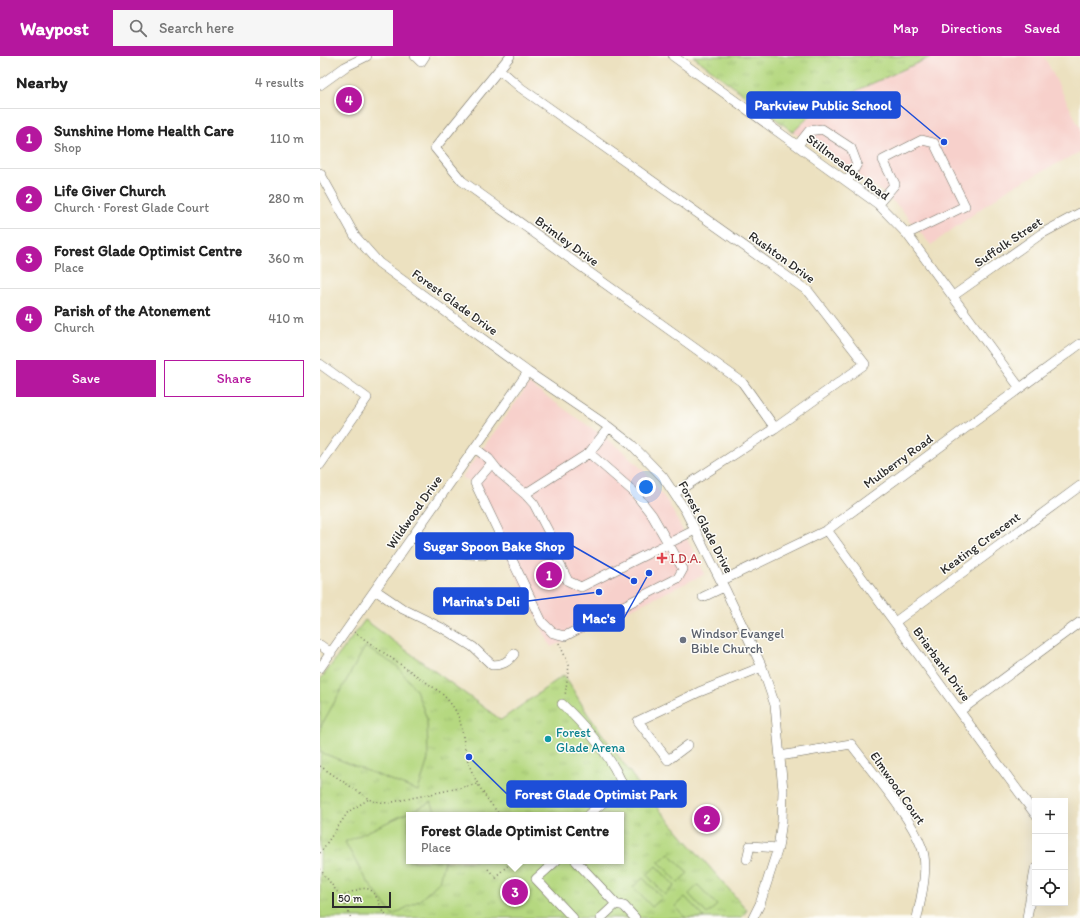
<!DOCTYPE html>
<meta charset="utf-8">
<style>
body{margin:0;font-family:Itim,sans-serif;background:#f6f6f6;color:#222}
.controls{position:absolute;right:12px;bottom:12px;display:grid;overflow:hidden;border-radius:0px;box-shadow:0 4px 16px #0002}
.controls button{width:36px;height:36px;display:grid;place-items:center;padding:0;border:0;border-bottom:1px solid #e0e0e0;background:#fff;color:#222;font:20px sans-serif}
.scale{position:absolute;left:12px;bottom:10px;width:59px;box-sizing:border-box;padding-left:4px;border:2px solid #2b2b2b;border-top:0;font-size:11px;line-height:14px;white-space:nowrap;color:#2b2b2b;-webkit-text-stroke:3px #fdfcf7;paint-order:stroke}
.you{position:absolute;left:326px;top:431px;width:14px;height:14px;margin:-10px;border:3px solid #fff;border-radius:50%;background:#1a73e8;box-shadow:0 0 0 6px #1a73e833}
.badge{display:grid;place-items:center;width:26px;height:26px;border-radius:50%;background:#b5179e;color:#fff;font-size:13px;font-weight:700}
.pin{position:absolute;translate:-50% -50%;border:2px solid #fff;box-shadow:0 1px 4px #0006}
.popup{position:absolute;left:86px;top:756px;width:218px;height:52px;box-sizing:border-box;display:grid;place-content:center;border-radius:0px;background:#fff;filter:drop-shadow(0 1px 3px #0005);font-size:13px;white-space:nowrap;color:#767676}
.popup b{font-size:15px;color:#222}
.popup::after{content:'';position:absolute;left:50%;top:100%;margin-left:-8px;border:8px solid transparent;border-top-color:#fff}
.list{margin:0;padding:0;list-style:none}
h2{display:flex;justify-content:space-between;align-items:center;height:52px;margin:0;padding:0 16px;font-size:17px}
h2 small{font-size:13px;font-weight:400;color:#767676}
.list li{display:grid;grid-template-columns:26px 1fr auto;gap:12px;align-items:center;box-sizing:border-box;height:60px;padding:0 16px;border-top:1px solid #e0e0e0}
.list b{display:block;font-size:15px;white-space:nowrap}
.list p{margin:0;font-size:13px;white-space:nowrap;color:#767676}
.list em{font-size:13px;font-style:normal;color:#767676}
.actions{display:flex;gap:8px;padding:12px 16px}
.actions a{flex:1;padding:9px 0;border:1px solid #b5179e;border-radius:0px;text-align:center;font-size:14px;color:#b5179e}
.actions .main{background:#b5179e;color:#fff}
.icon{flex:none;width:22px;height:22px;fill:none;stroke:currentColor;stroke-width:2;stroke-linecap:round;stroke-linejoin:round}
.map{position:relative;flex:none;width:760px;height:862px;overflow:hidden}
header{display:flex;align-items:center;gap:24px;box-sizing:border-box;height:56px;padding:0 20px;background:#b5179e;color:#fff}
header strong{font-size:19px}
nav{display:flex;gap:22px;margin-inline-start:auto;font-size:14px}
.search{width:280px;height:36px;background:#f6f6f6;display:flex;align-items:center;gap:10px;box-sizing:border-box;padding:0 14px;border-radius:0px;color:#767676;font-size:15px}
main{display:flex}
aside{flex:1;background:#fff}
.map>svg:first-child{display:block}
.built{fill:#f7d0cb}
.park{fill:url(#park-tufts);stroke:#708256;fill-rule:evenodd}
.garden{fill:#b5d880;stroke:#708256}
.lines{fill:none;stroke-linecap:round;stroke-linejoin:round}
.minor-tunnel{stroke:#c5bda2;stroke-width:9;stroke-dasharray:9 4.5;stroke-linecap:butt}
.minor-casing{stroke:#6f6b5f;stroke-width:10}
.path{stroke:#6f6b5f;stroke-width:1.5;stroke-dasharray:1 3;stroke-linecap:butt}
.minor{stroke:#fff;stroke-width:9}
.health-dot{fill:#e0444e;stroke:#fdfcf7;stroke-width:1.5}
.worship-dot{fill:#6b7280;stroke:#fdfcf7;stroke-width:1.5}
.culture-dot{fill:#0f9aa8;stroke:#fdfcf7;stroke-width:1.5}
.labels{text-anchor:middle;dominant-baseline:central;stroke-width:3;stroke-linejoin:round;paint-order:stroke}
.street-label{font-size:13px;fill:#2b2b2b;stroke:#fdfcf7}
.health-label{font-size:13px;fill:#be3a42;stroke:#fdfcf7;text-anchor:start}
.worship-label{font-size:13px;fill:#5b616d;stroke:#fdfcf7;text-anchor:start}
.culture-label{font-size:13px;fill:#0d838f;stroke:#fdfcf7;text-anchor:start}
.leader{fill:none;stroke:#1d4ed8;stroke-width:1.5}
.callout-dot{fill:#1d4ed8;stroke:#fdfcf7;stroke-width:1.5}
.callout{fill:#1d4ed8;stroke:#1d4ed8;stroke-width:1.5}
.callout-label{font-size:14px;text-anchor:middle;font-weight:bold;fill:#fff}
</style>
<header>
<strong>Waypost</strong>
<div class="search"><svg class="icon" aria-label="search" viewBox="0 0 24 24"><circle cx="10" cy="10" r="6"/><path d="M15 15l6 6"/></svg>Search here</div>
<nav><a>Map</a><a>Directions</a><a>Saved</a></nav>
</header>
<main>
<aside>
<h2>Nearby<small>4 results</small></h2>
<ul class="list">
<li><span class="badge">1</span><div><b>Sunshine Home Health Care</b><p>Shop</p></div><em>110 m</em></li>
<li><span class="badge">2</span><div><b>Life Giver Church</b><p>Church · Forest Glade Court</p></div><em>280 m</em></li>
<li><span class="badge">3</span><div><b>Forest Glade Optimist Centre</b><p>Place</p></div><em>360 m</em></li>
<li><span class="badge">4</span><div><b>Parish of the Atonement</b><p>Church</p></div><em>410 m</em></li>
</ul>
<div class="actions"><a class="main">Save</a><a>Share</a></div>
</aside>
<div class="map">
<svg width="760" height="862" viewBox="0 0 760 862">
<defs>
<pattern id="park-tufts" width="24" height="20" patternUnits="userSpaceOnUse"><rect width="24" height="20" fill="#b5d880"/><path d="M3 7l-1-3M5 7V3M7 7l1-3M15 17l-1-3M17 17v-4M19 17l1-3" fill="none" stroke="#9cba6f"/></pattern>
</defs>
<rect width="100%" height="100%" fill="#fdfcf7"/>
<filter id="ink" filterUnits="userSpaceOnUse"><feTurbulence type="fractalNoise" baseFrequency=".025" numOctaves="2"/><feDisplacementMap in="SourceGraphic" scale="8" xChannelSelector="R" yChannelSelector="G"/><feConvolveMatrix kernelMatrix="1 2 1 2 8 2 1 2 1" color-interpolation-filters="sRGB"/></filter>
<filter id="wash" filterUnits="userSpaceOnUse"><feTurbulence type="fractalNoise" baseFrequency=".012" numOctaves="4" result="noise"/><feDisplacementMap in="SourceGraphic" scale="16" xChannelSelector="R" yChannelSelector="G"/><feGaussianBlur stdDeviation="0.9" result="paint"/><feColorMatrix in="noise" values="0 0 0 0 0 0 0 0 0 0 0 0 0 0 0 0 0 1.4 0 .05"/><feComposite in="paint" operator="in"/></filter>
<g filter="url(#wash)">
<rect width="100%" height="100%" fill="#ece1c0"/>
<path class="built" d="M613,0H724L760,72V96L688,133L611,189L579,151L564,137L473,76L498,52Z
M209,328L301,393L326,417L349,448L385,518L231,591L152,427L142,421Z"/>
<path class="park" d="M373,0H613L498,52L473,76Z
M45,564L181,664L244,619L267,657L325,737L427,854L421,862H0V624ZM89,759H301V805H89Z"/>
<path class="garden" d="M45,591L77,610L96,634L107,663L108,703L98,735L0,696V672Z
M111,746L117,759H89V805H124L119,826L100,844L73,859L44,821L25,786Z
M349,797L368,817L358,826L339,806Z
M336,810L355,830L345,839L327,819Z
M323,822L342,842L332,851L313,831Z
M378,829L397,849L387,858L369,838Z
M365,841L384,861L383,862H366L355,850Z"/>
</g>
<g filter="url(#ink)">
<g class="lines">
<path class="minor-tunnel" d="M126,498H148"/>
<g class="minor-casing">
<path id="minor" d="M95,0L101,6L105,0
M190,0L115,92L142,125L422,326L455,372
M353,0L558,148L587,178L700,332
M179,13L201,32L489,236L545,308L455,372L355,437
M0,29L25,11L47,0
M478,89L489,75L502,73L531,92L537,108L528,125
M0,117L35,180L59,207L208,316L289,371L311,388L343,421L365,454L405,533L442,611L455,649L463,734L462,765L458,792L440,848L433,862
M558,148L575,128L563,104L602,84L614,87L645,150L587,178
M633,240L721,178L760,157
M0,308L47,342L0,409
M155,392L169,403L180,417L205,438L214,448L238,494V505L248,525L261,531L375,474
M172,407L155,427L222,566L233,577L245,580L358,522L363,513L332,459L314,436L269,397
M205,438L269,397L289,371
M507,474L715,758
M93,480L107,491L126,498
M148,498L164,499
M401,525L507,474L760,288
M55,534L83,553L124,573L153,591L172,609C183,609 188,606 194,598
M383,541L404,531
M575,566L760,430
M0,589L11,597
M0,612L208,316
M242,648C265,670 288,696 301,725L297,735L268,759
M640,655L760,566
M368,689L348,704L318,665L379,636L442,611
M460,700L531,688C552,716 590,759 602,792C609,811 601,842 597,862
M427,803L430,790L458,792
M236,805L216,823L253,862
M256,805L296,848
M281,862L296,848L304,850L315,862
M707,862L715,813"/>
</g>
<path class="path" d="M34,576L120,636C147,661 139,674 148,705C154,725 167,744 180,759
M239,587L249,609L245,640
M0,710L52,745L68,747L158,728
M0,797L28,756L49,743
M0,813L21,841L31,862
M168,813L178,824
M175,821L193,805
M21,841C55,824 51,833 67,862"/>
<use href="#minor" class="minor"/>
</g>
</g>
<path class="health-dot" d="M340 496h4v4h4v4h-4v4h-4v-4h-4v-4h4z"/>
<circle class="worship-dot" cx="363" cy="584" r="4"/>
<circle class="culture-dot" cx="228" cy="683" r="4"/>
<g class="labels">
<g class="street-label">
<text transform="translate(528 111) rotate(37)">Stillmeadow Road</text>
<text transform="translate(247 185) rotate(36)">Brimley Drive</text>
<text transform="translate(688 186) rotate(-34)">Suffolk Street</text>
<text transform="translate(462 201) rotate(36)">Rushton Drive</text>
<text transform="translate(135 246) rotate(36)">Forest Glade Drive</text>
<text transform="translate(578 405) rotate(-36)">Mulberry Road</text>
<text transform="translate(94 456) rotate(-55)">Wildwood Drive</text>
<text transform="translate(386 471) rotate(62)">Forest Glade Drive</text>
<text transform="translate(660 487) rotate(-36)">Keating Crescent</text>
<text transform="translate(622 608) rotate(54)">Briarbank Drive</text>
<text transform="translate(578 732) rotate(55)">Elmwood Court</text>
</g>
<g class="health-label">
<text x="350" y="502">I.D.A.</text>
</g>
<g class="worship-label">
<text x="371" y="577">Windsor Evangel<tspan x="371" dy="15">Bible Church</tspan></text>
</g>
<g class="culture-label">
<text x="236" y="676">Forest<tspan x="236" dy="15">Glade Arena</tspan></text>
</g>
</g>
<path class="leader" d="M624 86L580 49M314 525L253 490M279 536L208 545M329 517L304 562M149 701L187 738"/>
<g class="callout-dot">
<circle cx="624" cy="86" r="4"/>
<circle cx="314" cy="525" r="4"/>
<circle cx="279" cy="536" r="4"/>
<circle cx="329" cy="517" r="4"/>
<circle cx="149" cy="701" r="4"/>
</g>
<g class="callout">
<rect x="427" y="36" width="153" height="26" rx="4"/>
<rect x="96" y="477" width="157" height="26" rx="4"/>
<rect x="114" y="532" width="94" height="26" rx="4"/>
<rect x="254" y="549" width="50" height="26" rx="4"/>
<rect x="187" y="725" width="179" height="26" rx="4"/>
</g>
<g class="callout-label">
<text x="503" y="54">Parkview Public School</text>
<text x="174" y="495">Sugar Spoon Bake Shop</text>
<text x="161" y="550">Marina's Deli</text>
<text x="279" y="567">Mac's</text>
<text x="276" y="743">Forest Glade Optimist Park</text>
</g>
</svg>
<div class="controls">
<button>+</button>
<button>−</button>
<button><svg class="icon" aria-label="locate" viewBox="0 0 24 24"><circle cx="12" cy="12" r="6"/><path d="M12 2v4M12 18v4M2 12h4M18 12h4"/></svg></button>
</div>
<div class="scale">50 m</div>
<div class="you"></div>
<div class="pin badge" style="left:229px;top:519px">1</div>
<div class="pin badge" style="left:387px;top:763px">2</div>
<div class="pin badge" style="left:195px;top:836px">3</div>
<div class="popup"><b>Forest Glade Optimist Centre</b>Place</div>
<div class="pin badge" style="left:29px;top:44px">4</div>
</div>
</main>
